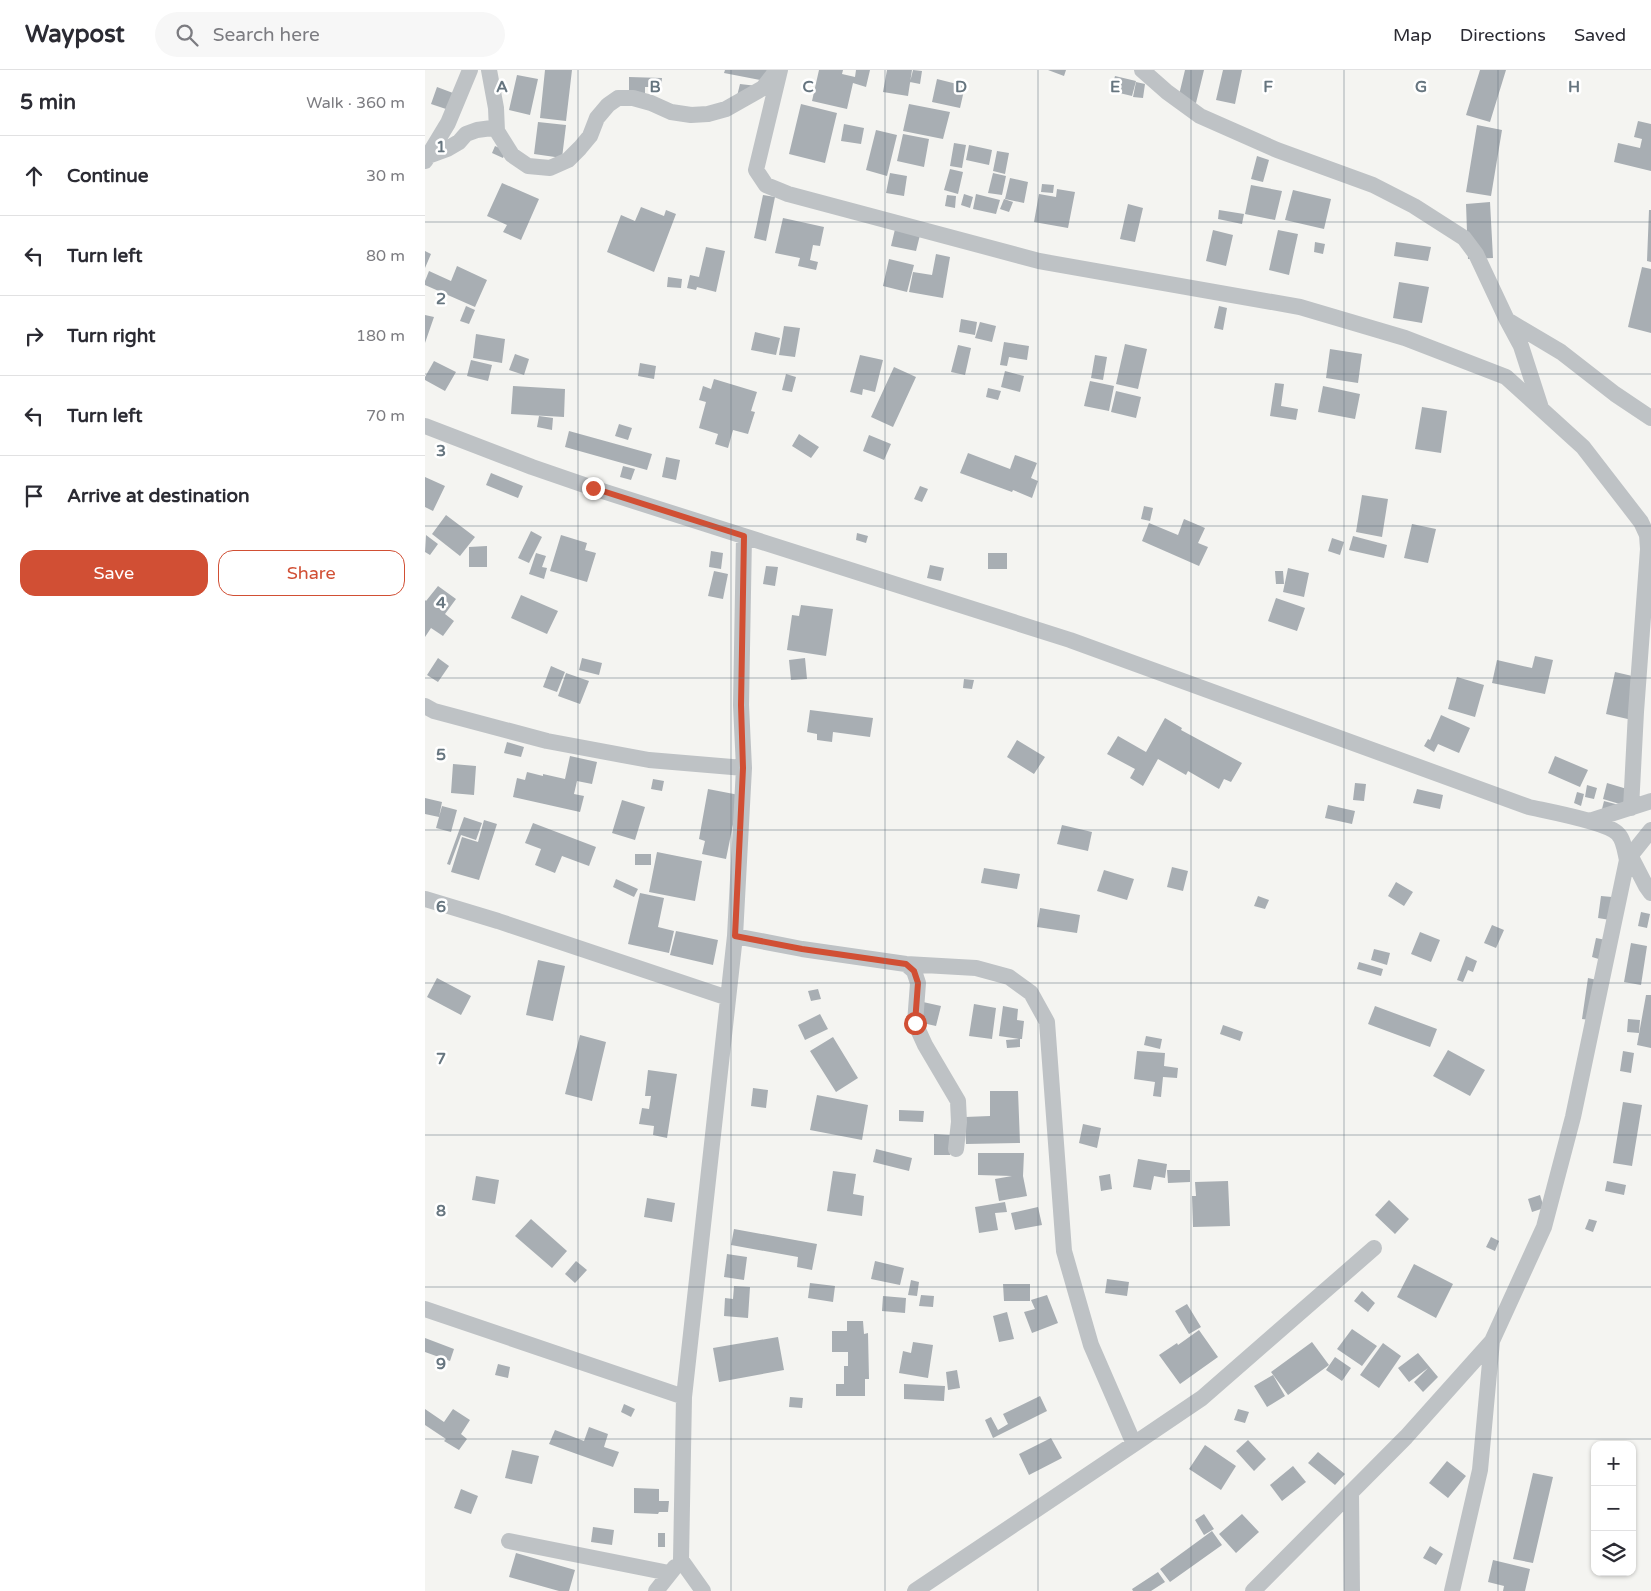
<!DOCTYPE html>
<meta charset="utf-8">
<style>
body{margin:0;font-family:"Varela Round",sans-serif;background:#f7f7f7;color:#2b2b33}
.controls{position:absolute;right:15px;bottom:15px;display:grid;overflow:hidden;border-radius:10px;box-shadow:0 1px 4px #0004}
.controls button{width:45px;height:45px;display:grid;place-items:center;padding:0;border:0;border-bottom:1px solid #e1e1e2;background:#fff;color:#2b2b33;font:25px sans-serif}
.stop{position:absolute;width:15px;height:15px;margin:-11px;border:4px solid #d14f34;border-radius:50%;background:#fff}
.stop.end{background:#d14f34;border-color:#fff;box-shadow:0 1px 5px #0008}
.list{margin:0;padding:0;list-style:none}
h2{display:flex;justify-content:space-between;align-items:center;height:65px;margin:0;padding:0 20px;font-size:21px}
h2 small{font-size:16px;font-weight:400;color:#7c7c81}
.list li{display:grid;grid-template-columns:32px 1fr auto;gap:15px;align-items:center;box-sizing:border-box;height:80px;padding:0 20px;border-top:1px solid #e1e1e2}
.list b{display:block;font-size:19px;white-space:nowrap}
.list em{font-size:16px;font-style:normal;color:#7c7c81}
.actions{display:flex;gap:10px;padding:15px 20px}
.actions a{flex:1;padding:11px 0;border:1px solid #d14f34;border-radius:15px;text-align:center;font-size:18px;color:#d14f34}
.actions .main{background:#d14f34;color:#fff}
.icon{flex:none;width:28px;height:28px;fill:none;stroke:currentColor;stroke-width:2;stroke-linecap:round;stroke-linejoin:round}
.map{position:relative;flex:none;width:1226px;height:1521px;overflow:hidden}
header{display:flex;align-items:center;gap:30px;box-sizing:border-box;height:70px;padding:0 25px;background:#fff;border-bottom:1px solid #e1e1e2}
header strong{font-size:24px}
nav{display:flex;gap:28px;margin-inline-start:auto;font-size:18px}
.search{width:350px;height:45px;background:#f7f7f7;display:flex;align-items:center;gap:12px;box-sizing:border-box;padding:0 18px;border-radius:28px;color:#7c7c81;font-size:19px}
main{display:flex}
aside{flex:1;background:#fff}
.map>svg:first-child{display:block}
.building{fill:#a8aeb3}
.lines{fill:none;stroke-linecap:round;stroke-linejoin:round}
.minor{stroke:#bec2c5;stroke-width:16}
.route{stroke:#d14f34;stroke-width:6}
.grid{fill:none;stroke:#66757f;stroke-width:1;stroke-opacity:0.55}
.grid-label{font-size:16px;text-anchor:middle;font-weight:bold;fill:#66757f;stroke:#fff;stroke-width:5;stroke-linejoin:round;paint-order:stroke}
</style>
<header>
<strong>Waypost</strong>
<div class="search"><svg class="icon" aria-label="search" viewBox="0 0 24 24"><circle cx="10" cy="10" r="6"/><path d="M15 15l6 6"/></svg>Search here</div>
<nav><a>Map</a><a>Directions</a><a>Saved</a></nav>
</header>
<main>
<aside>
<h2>5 min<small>Walk · 360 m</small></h2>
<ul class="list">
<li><svg class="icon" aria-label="ahead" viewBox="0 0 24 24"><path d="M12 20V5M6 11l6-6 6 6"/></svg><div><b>Continue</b></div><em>30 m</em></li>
<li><svg class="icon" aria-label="left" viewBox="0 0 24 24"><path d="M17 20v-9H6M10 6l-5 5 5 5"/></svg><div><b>Turn left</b></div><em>80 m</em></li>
<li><svg class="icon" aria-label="right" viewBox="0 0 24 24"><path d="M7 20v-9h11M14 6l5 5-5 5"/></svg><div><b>Turn right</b></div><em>180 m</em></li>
<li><svg class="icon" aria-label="left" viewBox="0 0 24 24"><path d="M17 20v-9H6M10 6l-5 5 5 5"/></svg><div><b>Turn left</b></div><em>70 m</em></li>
<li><svg class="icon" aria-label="arrive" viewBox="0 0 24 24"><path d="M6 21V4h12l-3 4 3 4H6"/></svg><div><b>Arrive at destination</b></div></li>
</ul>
<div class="actions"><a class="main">Save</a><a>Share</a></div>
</aside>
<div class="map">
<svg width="1226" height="1521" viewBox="0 0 1226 1521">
<rect width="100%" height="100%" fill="#f4f4f1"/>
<path class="building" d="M120,0H147L141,51L115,48Z
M300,0H342L340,11L299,3Z
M394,0H418L417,4L430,7L431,0H445L441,17L428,13L422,39L387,31Z
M462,0H487L483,26L458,22Z
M488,0L497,1L495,14L485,12Z
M623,0H641L639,6Z
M760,0H779L771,33L753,29Z
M798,0H817L810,34L791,30Z
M1055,0H1081L1065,52L1041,45Z
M92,5L113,9L105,45L84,40Z
M690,6L711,11L707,26L686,21Z
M204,7L237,8L236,17H220V24H204Z
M512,9L540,16L535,38L507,32Z
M711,12L720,14L718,28L708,27Z
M315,14L332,16L312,26Z
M12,17L28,23L21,39L6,34Z
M376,34L412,43L400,93L364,84Z
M484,34L525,42L518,69L478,61Z
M1213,51L1226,54V101L1189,92L1193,73L1215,78L1217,69L1209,67Z
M113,52L141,55L137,88L109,84Z
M419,54L439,58L436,74L416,71Z
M1052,55L1077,60L1066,126L1041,122Z
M451,60L472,65L462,106L441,100Z
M478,64L504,69L499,97L472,91Z
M529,73L541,75L537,98L525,96Z
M544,75L567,80L564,95L541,90Z
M70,76L81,81L78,88L67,83Z
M572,81L584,83L580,104L568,101Z
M832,86L844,90L838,112L826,109Z
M525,99L538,102L533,124L519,120Z
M465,103L482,106L479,126L461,123Z
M568,103L581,106L577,125L563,123Z
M585,108L603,112L599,133L580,129Z
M77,113L114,129L96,170L78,162L82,155L62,146Z
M617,114L629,115L628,123L616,122Z
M826,115L857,121L850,150L820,144Z
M632,119L650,122L643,158L609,152L614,124L631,127Z
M868,120L906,129L899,159L860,150Z
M539,124L548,127L545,138L536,135Z
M551,124L575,130L571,144L548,139Z
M338,125L350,127L341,171L329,168Z
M522,125L531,126L530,138L520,136Z
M579,129L588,132L584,142L575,139Z
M1065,132L1068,188L1043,189L1041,134Z
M703,134L718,138L710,172L695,169Z
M216,137L239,146L241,140L251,144L229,202L182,182L196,145L210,151Z
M794,140L819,144L817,154L793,149Z
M1224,140H1226V192L1222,191Z
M358,148L399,157L395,176L388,175L385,190L393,192L391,200L373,196L375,188L350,183Z
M471,155L496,161L491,181L466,176Z
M788,160L808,165L801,196L781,191Z
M853,160L873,164L864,205L844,200Z
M890,172L900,174L898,184L889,182Z
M971,172L1006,177L1003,191L969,186Z
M281,177L300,181L291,222L272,217L271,220L262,218L265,205L274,207Z
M0,181L6,184L0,198Z
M511,184L525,187L518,228L484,222L488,202L507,205Z
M464,189L489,195L482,222L458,216Z
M32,196L62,210L50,237L0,215V211L4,201L26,211Z
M1217,197L1226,199V263L1203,257Z
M243,207L257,209L256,218L242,217Z
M974,212L1004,217L997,253L968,248Z
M41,236L50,240L44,254L35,251Z
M794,236L802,238L798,260L789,258Z
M0,245L9,247L0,273Z
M536,249L552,252L550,265L534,262Z
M555,252L571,256L567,272L550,268Z
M359,256L375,258L370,287L354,285Z
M330,262L355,268L351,285L326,280Z
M51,264L80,269L77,293L48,288Z
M579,272L604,276L602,290L584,287L582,296L575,295Z
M700,274L722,279L713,319L691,314Z
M533,275L546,278L540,305L526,302Z
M905,279L937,284L933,313L901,308Z
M90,284L104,289L99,305L84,300Z
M435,285L458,290L450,322L438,319L437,325L425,322Z
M670,285L682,287L678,310L666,308Z
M46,290L67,295L63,311L42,306Z
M9,291L31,302L20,321L0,310V307Z
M215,293L231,296L229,309L213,306Z
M469,297L491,307L468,357L446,347Z
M580,301L599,306L595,322L576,317Z
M361,304L371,307L367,322L357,320Z
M289,309L332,322L326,341L330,342L323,364L308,360L303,378L290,374L293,364L274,358L281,332L274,330L278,316L286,319Z
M665,311L689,316L684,341L659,336Z
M850,313L859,314L856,336L873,339L871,350L845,346Z
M88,316L140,319L139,347L86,344Z
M898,316L935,324L930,349L893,342Z
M563,318L576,321L573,330L561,327Z
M691,321L716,327L711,348L686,342Z
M997,337L1022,341L1016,383L990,379Z
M114,346L128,348L127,360L112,357Z
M194,354L207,358L203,370L190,366Z
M144,361L227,384L222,400L140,377Z
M374,364L394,377L386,388L367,376Z
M444,365L466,374L459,390L438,381Z
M543,383L585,399L590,385L612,393L606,408L613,411L607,428L588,420L587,422L535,403Z
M241,387L255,390L251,410L237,407Z
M198,396L210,399L206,410L195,407Z
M66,403L98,416L93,428L61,415Z
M0,407L20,416L8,441L0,437Z
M495,416L503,419L497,432L489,429Z
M937,425L963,429L957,467L931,462Z
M719,436L728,438L725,451L716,449Z
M21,445L50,467L35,486L7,464Z
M759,449L780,458L773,473L783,477L774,496L717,471L724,453L753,465Z
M987,454L1011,459L1003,493L979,488Z
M106,461L117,467L104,493L93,488Z
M432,463L443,466L441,473L431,470Z
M1,465L13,474L5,485L0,482Z
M136,465L162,473L160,480L171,483L162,512L125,501Z
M928,466L962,475L959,488L924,480Z
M907,468L919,472L915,485L903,481Z
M62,476V497H44V477Z
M286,481L298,483L296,499L284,497Z
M111,483L121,486L117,497L122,498L119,509L104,504Z
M563,483H582V499H563Z
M505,495L519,498L516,511L502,508Z
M341,496L353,497L350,516L338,514Z
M863,498L884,503L879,527L858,522Z
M289,501L303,504L298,529L283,526Z
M850,501H858L859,514H851Z
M13,516L31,529L20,544L29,551L18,566L6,558L0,567V530L1,531Z
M96,525L133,541L122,564L86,548Z
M851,528L880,538L872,561L843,551Z
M376,535L408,539L401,586L362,580L367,545L374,546Z
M1110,586L1128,590L1120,624L1067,613L1072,590L1107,598Z
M13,588L24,596L13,612L2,605Z
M157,588L177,593L174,605L154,600Z
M380,588L382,609L366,610L364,590Z
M126,596L140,602L132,622L118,617Z
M1190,602L1216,608L1207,650L1181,644Z
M141,603L164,611L155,634L133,626Z
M1032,607L1059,615L1050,647L1023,639Z
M539,609L549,610L547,619L538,618Z
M385,640L448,648L445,667L408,662L407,672L392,670V664L382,662Z
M1016,645L1045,658L1034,683L1013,674L1009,682L999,676L1003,669L1005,670Z
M740,648L757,658L756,660L817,693L806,712L799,709L794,719L763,701L761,705L733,689L718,716L705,708L710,699L682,684L693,666L721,682Z
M592,670L620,687L609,704L582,687Z
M82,672L99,677L96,687L79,683Z
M145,686L172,692L167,714L152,711L149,724L159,726L155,742L88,727L92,708L100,710L102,702L118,706V704L140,709Z
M1130,686L1163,700L1155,717L1123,703Z
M28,694L51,696L49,725L26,723Z
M228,709L239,711L237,721L226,719Z
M930,713L941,714L939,731L928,730Z
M1182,713L1202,719L1198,735L1178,729Z
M1162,715L1172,718L1169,729L1160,727Z
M283,719L314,725L301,789L277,784L280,771L274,769Z
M992,719L1018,725L1015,739L988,733Z
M1152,722L1159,724L1156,736L1149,733Z
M0,728L17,732L14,747L0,744Z
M197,730L220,737L210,770L187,763Z
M1179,731L1194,735L1177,739Z
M903,735L930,741L927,754L900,748Z
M17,736L32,740L26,762L11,758Z
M39,747L57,753L51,770L36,765L25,795L22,794Z
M59,750L72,754L54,810L26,802L37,767L53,772Z
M108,753L171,777L164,796L137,786L130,803L110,795L116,779L100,773Z
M637,755L667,762L663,781L632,774Z
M232,782L277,791L270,831L224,822Z
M210,784H226V795H210Z
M747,797L763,801L758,821L742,817Z
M559,798L595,804L592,819L556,813Z
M679,800L709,809L702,830L672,821Z
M191,809L213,819L209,827L188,817Z
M971,812L988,822L979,836L963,826Z
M215,823L239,828L233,857L249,861L244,883L203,874Z
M833,826L844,830L840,839L829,836Z
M1176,826L1187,827L1185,850L1173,848Z
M615,838L655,845L652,863L612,857Z
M1216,842L1225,844L1222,858L1213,856Z
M1067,855L1079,860L1071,878L1059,873Z
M251,861L293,870L288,895L245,885Z
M995,862L1015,870L1006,892L986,884Z
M1171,868L1181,870L1177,890L1167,887Z
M1206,873L1222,876L1216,915L1199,912Z
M949,879L965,883L962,895L946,890Z
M1041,886L1052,891L1048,902L1043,900L1038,912L1032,910Z
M113,890L140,896L128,951L101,945Z
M934,892L958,899L956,906L932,899Z
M12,908L46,926L36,945L2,927Z
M1163,908L1172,910L1165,950L1157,949Z
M393,919L396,929L386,931L383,921Z
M1221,925H1226V978L1212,975Z
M498,932L516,936L511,956L493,952Z
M549,934L571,938L567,969L544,966Z
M578,936L593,939L592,950L599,951L597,969H595V977L582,978L581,970L594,969L574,966Z
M950,936L1012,959L1005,977L943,954Z
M395,944L403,959L380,970L373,955Z
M1203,949L1215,950L1214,963L1202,962Z
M798,955L818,962L815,971L795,964Z
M155,965L181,972L167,1031L140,1024Z
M721,966L737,969L735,979L719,975Z
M408,967L433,1008L411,1022L385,981Z
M1023,980L1060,1000L1045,1026L1008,1006Z
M712,981L740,983L739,996L753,998L752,1008L738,1007L736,1027L728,1026L730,1012L709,1009Z
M1198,981L1209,983L1206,1003L1195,1001Z
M223,1000L252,1004L242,1068L228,1065L229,1056L214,1054L217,1038L224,1039L226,1026H220Z
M328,1018L343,1020L341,1038L326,1036Z
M565,1021H593L595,1073L541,1074L540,1047L565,1046Z
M392,1025L443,1035L437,1070L385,1060Z
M1198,1032L1217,1035L1207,1096L1188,1093Z
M474,1040L499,1041L498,1052L474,1051Z
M658,1054L676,1058L672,1078L654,1073Z
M509,1064L525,1065V1085H509Z
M451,1079L487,1088L484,1101L448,1092Z
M553,1083H599L598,1106L602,1126L574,1131L570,1109L587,1106L553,1105Z
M713,1089L742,1094L740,1108L729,1106L726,1120L708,1117Z
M742,1100H765V1112L743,1113Z
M408,1101L431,1104L428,1124L439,1126L437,1146L402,1141Z
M685,1104L687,1119L676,1121L674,1106Z
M51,1106L74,1110L70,1134L47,1130Z
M803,1111L805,1156L768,1157L767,1126H771L770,1112Z
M1182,1111L1201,1115L1199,1125L1180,1121Z
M1115,1125L1119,1138L1107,1142L1103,1129Z
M222,1128L250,1133L247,1152L219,1147Z
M964,1130L984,1149L970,1164L950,1145Z
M580,1132L582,1142L570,1143L573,1160L554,1163L550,1137Z
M613,1137L617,1155L590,1160L586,1143Z
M106,1149L142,1181L127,1198L90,1166Z
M1164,1149L1172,1151L1168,1162L1160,1159Z
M309,1159L392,1174L387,1200L372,1197L373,1187L306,1175Z
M1066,1167L1074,1171L1070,1181L1061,1177Z
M302,1184L322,1187L319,1210L299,1207Z
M151,1191L162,1200L150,1213L140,1204Z
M450,1191L479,1198L475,1215L446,1209Z
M989,1194L1028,1214L1011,1248L972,1227Z
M682,1209L704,1212L702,1226L680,1223Z
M486,1210L494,1212L492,1226L483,1225Z
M385,1213L410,1216L408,1232L383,1228Z
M578,1214H605V1231H579Z
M309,1216L325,1217L323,1248L299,1246L300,1228L308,1229Z
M937,1221L950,1233L943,1242L929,1231Z
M496,1225L509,1226L508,1237L494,1236Z
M622,1225L633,1253L607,1263L599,1242L610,1239L606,1230Z
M458,1226L481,1228L480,1243L457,1241Z
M762,1234L776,1257L764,1264L750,1241Z
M582,1242L589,1269L574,1272L568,1246Z
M422,1251H438L439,1264L443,1263L444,1309H440V1326H411V1314H419V1296H423V1282H407V1261H422Z
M927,1259L952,1276L937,1296L912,1279Z
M774,1260L793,1287L755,1314L734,1285L752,1273L753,1275Z
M353,1267L359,1300L294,1312L288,1278Z
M0,1268L29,1279L25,1291L0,1282Z
M488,1272L508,1275L503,1308L474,1303L478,1281L486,1283Z
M887,1272L904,1295L863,1325L846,1302Z
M958,1273L976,1286L954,1318L935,1305Z
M993,1283L1013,1307L998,1322L989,1312L1003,1298L984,1312L973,1298Z
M910,1287L926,1298L917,1311L901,1300Z
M73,1294L85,1297L83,1308L70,1305Z
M532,1300L535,1318L523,1320L521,1302Z
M848,1305L860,1326L842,1337L829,1316Z
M479,1314L520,1316L519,1331L479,1329Z
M615,1326L622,1341L568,1368L560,1350L566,1347L573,1360L583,1354L578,1344Z
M365,1327L378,1328L377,1338L364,1337Z
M199,1334L210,1339L206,1347L196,1342Z
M0,1339L19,1352L28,1339L45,1350L36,1364L42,1369L34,1380L19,1371L21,1369L0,1355Z
M813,1339L824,1342L820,1353L809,1350Z
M164,1357L183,1364L179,1377L194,1382L188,1397L124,1374L130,1360L159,1371Z
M626,1368L637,1388L604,1405L594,1384Z
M823,1370L841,1389L829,1401L811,1381Z
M780,1375L811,1396L796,1420L764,1399Z
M87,1380L114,1386L107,1414L80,1408Z
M893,1382L920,1404L910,1415L883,1393Z
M1022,1391L1041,1406L1023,1428L1004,1413Z
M868,1396L881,1412L857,1431L845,1415Z
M1108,1403L1128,1407L1108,1493L1088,1489Z
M209,1418L234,1419V1431H244L243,1442H234L233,1444L209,1443Z
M36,1419L53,1426L46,1444L29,1438Z
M779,1444L789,1459L779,1465L770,1450Z
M817,1444L834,1462L811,1483L794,1464Z
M168,1457L189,1460L187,1475L166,1472Z
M787,1461L797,1475L745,1512L735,1499Z
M233,1463H240V1477H233Z
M1005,1476L1018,1484L1011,1495L998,1488Z
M91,1483L150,1500L144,1521H134L84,1507Z
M1068,1490L1105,1499L1100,1521H1078L1079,1516L1063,1512Z
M733,1502L740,1512L726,1521H708L707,1519Z"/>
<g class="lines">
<path class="minor" d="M64,0L71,38L72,61L87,85L103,96L125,98L143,90L155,78L165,66L172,48L183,35L193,28H208L226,33L246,42L266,45L283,44L301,39L338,18L352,0
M355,0L331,100L341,115L363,124L614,191L875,237L980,268L1081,307L1158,377L1216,452L1222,465L1223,479L1211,642L1206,738
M717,0L742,22L775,46L852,80L948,115L989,136L1039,168L1051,184L1082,250L1096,276L1116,338
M3,86L22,79L34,72L41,64L52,60L67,58L72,61
M0,91L23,53L45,0
M1082,250L1136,282L1190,324L1226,348
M0,356L107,397L168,418L645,570L1104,737C1121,741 1183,752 1193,764C1199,770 1200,782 1202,790L1148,1047L1119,1157L1067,1271L981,1367L828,1521
M0,636L9,641L122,671L224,690L319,698
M1164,751L1226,731
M1205,785L1221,816L1226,823
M1202,790L1226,760
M0,829L73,851L303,928
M310,866L377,879L481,894L551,898L584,907L606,923L622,952L639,1181L666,1275L709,1374L490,1521
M481,894L489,901L493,913L490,953L500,975L533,1031L534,1052L531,1079
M0,1239L259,1327
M709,1374L777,1328L949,1178
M926,1423L927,1521
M84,1471L244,1503
M231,1521L250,1497
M278,1521L256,1490L259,1327L310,866L319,698L316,635L319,466
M1027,1521L1055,1400L1067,1271"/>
</g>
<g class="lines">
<path class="route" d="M168,418L319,466L316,635L318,698L310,866L377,879L481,894L489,901L493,913L490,953"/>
</g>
<path class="grid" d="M153,0V1521M306,0V1521M460,0V1521M613,0V1521M766,0V1521M919,0V1521M1073,0V1521M0,152H1226M0,304H1226M0,456H1226M0,608H1226M0,760H1226M0,913H1226M0,1065H1226M0,1217H1226M0,1369H1226"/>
<g class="grid-label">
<text x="77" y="22">A</text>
<text x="230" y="22">B</text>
<text x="383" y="22">C</text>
<text x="536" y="22">D</text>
<text x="690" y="22">E</text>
<text x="843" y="22">F</text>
<text x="996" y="22">G</text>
<text x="1149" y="22">H</text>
<text x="16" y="82">1</text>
<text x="16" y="234">2</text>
<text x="16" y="386">3</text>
<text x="16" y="538">4</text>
<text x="16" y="690">5</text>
<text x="16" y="842">6</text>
<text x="16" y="994">7</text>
<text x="16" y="1146">8</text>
<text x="16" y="1299">9</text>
</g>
</svg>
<div class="controls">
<button>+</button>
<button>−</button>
<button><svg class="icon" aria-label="layers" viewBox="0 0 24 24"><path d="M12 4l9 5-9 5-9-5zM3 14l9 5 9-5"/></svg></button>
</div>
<div class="stop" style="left:490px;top:953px"></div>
<div class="stop end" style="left:168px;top:418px"></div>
</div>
</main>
